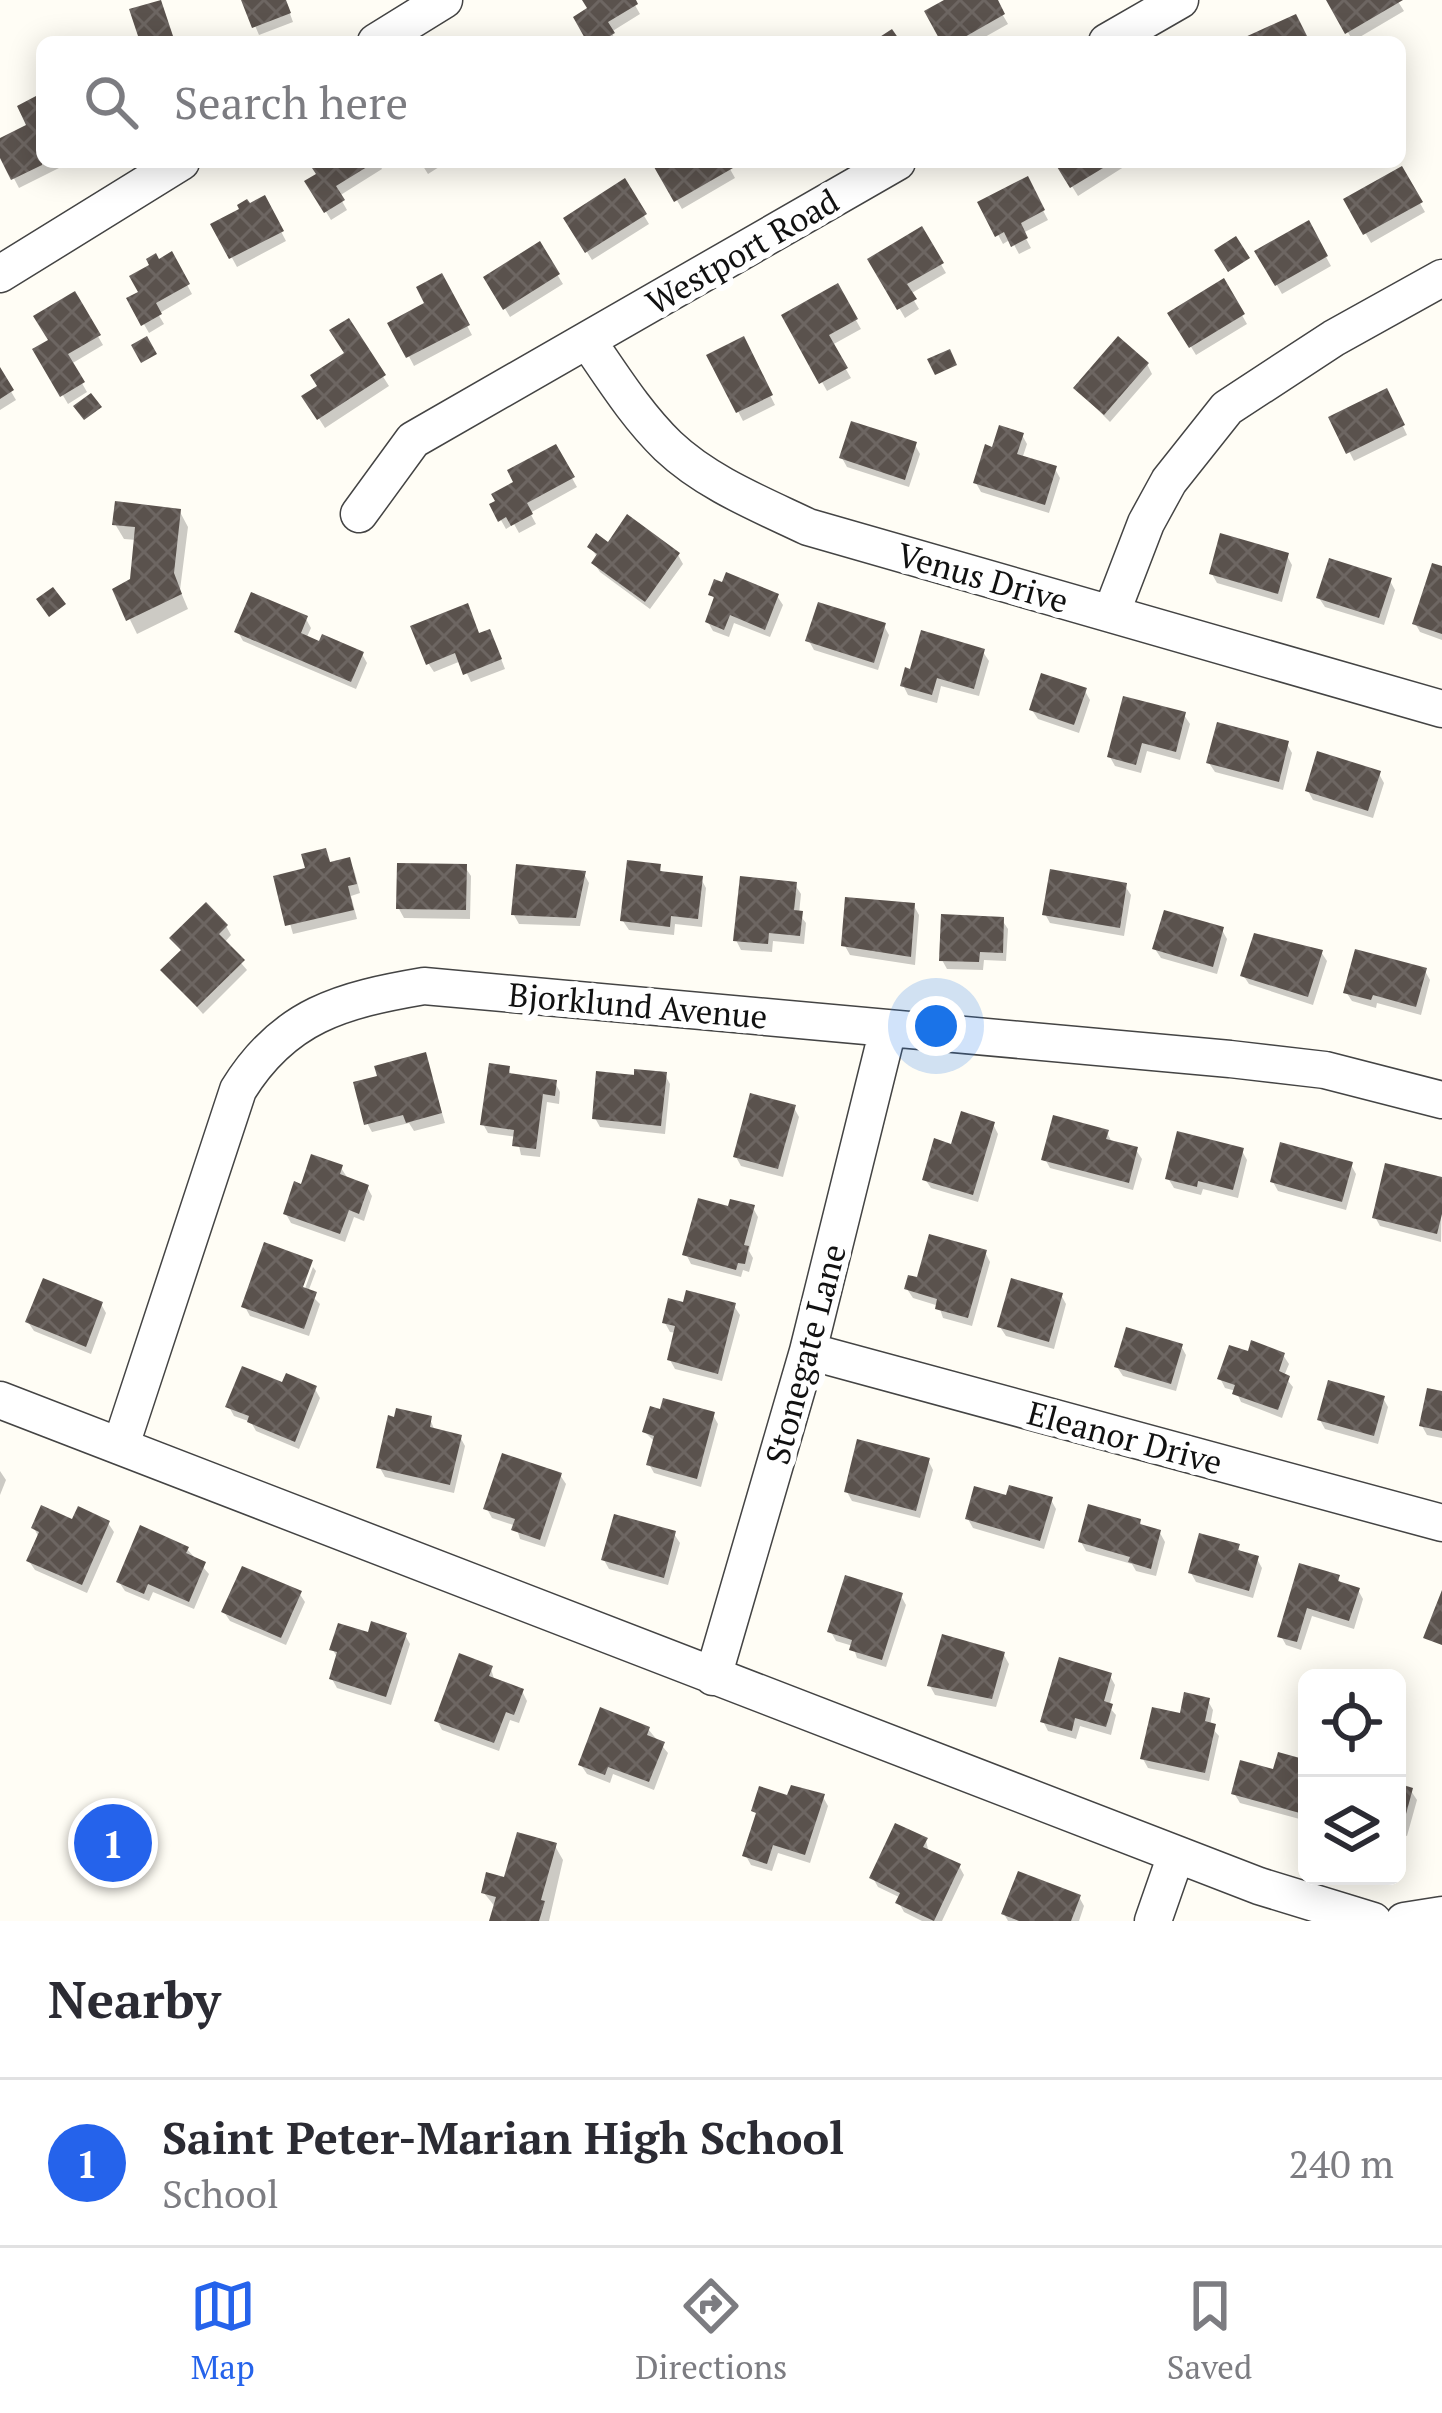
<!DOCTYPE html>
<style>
body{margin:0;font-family:"PT Serif",serif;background:#f7f7f7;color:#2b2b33}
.controls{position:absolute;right:36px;bottom:36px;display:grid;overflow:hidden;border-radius:18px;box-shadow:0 6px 30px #0003}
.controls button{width:108px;height:108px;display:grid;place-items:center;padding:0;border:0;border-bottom:3px solid #e1e1e2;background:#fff;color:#2b2b33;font:60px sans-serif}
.you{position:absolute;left:936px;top:1026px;width:42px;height:42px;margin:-30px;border:9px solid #fff;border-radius:50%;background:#1a73e8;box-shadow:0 0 0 18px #1a73e833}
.badge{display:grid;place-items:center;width:78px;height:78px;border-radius:50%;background:#2563eb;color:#fff;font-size:39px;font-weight:700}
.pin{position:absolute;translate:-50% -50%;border:6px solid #fff;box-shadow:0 3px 12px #0006}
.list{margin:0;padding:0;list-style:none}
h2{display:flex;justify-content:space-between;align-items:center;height:156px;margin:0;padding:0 48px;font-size:51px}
h2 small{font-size:39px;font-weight:400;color:#7c7c81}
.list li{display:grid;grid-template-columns:78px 1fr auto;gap:36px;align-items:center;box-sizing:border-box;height:168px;padding:0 48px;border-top:3px solid #e1e1e2}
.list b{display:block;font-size:45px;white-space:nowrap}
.list p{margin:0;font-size:39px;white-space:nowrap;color:#7c7c81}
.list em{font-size:39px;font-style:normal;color:#7c7c81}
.icon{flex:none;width:66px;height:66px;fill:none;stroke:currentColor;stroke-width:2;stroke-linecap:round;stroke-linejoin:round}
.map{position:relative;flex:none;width:1442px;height:1921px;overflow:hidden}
.search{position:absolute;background:#fff;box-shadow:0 6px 30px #0003;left:36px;right:36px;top:36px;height:132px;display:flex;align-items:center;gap:30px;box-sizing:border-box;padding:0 42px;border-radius:18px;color:#7c7c81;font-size:45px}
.sheet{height:324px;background:#fff}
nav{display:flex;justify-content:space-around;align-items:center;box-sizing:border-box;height:168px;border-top:3px solid #e1e1e2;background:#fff;font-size:33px;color:#7c7c81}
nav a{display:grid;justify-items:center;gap:6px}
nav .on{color:#2563eb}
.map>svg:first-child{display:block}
.shadow{fill:#0003}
.building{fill:url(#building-cross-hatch)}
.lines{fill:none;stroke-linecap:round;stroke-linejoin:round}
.street-casing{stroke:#444;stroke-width:39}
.street{stroke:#fff;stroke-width:36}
.labels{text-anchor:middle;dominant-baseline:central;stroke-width:12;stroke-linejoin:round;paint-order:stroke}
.street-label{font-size:33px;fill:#111;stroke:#fff}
</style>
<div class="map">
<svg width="1442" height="1921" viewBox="0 0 1442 1921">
<defs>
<pattern id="building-cross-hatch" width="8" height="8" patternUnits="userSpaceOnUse" patternTransform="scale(3)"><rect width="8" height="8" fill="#5a524d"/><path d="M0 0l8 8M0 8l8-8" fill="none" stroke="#6d6662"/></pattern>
</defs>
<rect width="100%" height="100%" fill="#fffdf5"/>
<path class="shadow" d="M244,0H285L293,22L259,35Z
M585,0H632L640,14L611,32L617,42H591V10Z
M950,0H994L1008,24L976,42H944Z
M1329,0H1397L1404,11L1353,41Z
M42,113V162H71L19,188L0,152V141L30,126Z
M312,162H378L382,169L339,196L347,210L331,220L308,182L320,175Z
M412,162H447L428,174L421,163L415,167Z
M668,162H726L735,178L682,209L658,168Z
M1057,162H1130V163L1078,196Z
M1401,170L1425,212L1371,243L1347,200Z
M1027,180L1048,220L1023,233L1031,248L1019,254L1011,239L1003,244L981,203Z
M624,183L649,224L592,260L567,219Z
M264,199L286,241L237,267L214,225Z
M1308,224L1331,266L1282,294L1258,252Z
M921,230L946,273L910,294L919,309L905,318L871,260Z
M539,245L563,284L510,317L487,278Z
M171,255L192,294L158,314L164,324L149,333L130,300L142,293L158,263Z
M441,277L472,335L414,366L392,324L429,305Z
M1223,282L1247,324L1196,355L1171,314Z
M837,287L861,329L832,345L851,378L827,391L785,316Z
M74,295L103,345L71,364L87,392L68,404L36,350L52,341Z
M348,322L389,386L325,428L305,397L320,387L347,354Z
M742,340L775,405L743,421L710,357Z
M1147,364L1152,374L1110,422L1077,389Z
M0,373L16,400L0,410Z
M1391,401L1407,435L1354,461L1332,418Z
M1022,435L1027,444L1022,459L1055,469L1060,478L1049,513L981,492L976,483L994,451Z
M915,445L920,454L909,487L847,467L842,458Z
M555,448L577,487L530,513L536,524L519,533L514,524L506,529L493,506Z
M180,512L188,527L180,590L188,609L137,634L116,591L133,581L137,540L124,539L115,524Z
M608,546L678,555L683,564L650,609L600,572L594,563L598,558L590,547Z
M1287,556L1292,565L1282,602L1217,583L1212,574Z
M1442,569V640L1420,632L1415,623Z
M1390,581L1395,590L1384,625L1325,607L1319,598Z
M711,594L777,596L783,605L770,637L734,623L729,637L713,631L708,622L716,602Z
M306,619L311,628L306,639L362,654L367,663L356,689L243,641L238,632Z
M884,626L889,635L878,670L814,650L809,641Z
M480,636L494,641L505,669L471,682L461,661L434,672L428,663Z
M983,652L989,661L979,696L941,686L937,703L908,695L903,685Z
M1085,691L1090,700L1079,733L1038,719L1032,710Z
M1184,715L1190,724L1180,760L1147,751L1141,773L1115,766L1110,757Z
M1287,744L1292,753L1283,790L1215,772L1209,763Z
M1379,774L1384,783L1373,818L1313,800L1308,791Z
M324,851L331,865L349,861L354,870L360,893L351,896L357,919L293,934L277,878L309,870Z
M465,867L471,876L470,919L404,918L399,909Z
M659,867L663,874L701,879L706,888L702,927L675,924L674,935L629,930L623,921Z
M584,874L589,883L580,926L519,924L514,915Z
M795,885L801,894L799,914L806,923L804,944L773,941L772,952L741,950L736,940Z
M1125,886L1131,895L1124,936L1050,923L1045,914Z
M914,906L919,915L915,965L850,955L845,946Z
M1002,920L1008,929L1006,961L984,960L983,970L947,969L942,960Z
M226,926L231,935L224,943L247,970L203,1014L164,970L182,952L173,938Z
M1222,930L1227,939L1217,974L1161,958L1155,949Z
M1321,952L1327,961L1313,1005L1249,984L1243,975Z
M1425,971L1430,980L1421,1015L1377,1003L1376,1008L1352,1001L1346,992Z
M425,1055L445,1123L414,1131L409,1123L372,1132L367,1123Z
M508,1069L513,1077L555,1083L560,1092L559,1104L547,1102L540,1157L521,1155L517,1137L488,1133L483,1124Z
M599,1074L665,1075L670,1084L665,1134L600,1127L595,1118Z
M794,1108L799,1117L783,1177L741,1166L736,1157Z
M993,1124L998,1134L978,1202L931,1188L925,1179L953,1147Z
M1107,1133L1113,1144L1136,1150L1142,1159L1133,1190L1050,1168L1045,1159Z
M1242,1151L1247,1160L1238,1198L1203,1189L1201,1195L1174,1188L1168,1178Z
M1351,1165L1356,1174L1346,1210L1278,1191L1273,1182Z
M341,1168L347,1177L367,1187L372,1196L364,1221L354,1217L345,1242L291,1223L286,1214L302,1187Z
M1442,1180L1441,1242L1380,1226L1375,1217Z
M753,1208L758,1217L749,1251L753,1258L749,1272L743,1270L741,1277L691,1264L686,1254L730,1210Z
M985,1252L990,1262L972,1326L943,1318L939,1306L913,1298L907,1289Z
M311,1262L295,1300L300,1302L313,1267L316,1271L308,1292L320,1304L309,1336L250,1316L245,1307Z
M1061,1295L1066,1304L1054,1349L1006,1336L1000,1327Z
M101,1304L106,1313L91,1354L34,1331L28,1322Z
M685,1305L734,1306L740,1315L722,1381L675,1369L670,1360L677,1333L670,1332L665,1323Z
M1181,1346L1186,1355L1176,1391L1123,1376L1117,1367Z
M1250,1355H1283L1289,1364L1284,1376L1293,1387L1282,1418L1241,1402L1236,1391L1225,1388L1220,1378Z
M284,1386L315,1389L320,1398L299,1449L256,1431L251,1422L234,1416L229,1407Z
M1442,1394V1438L1427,1435L1422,1426Z
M1383,1398L1388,1407L1378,1444L1325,1429L1320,1420Z
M662,1412L713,1415L718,1424L701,1487L654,1473L649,1464L655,1442L645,1432Z
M430,1419L435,1431L460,1437L465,1446L454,1493L385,1477L380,1468Z
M928,1460L933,1470L920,1518L852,1501L847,1492Z
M0,1471L6,1480L0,1495Z
M560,1475L566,1484L545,1547L520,1539L516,1526L492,1518L487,1509Z
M1008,1499L1051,1500L1056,1509L1044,1549L973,1528L968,1519Z
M1139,1521L1144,1529L1160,1533L1165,1542L1156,1576L1136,1571L1132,1564L1086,1551L1081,1542Z
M74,1523H108L114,1532L87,1593L35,1570L29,1561L39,1538L34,1528Z
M674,1534L680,1543L668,1585L609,1569L604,1560Z
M1238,1547L1242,1555L1257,1559L1262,1568L1253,1598L1196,1582L1191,1573Z
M187,1549L209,1574L194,1609L153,1592L149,1601L125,1591L119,1582Z
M1301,1567L1338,1578L1342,1586L1358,1590L1363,1599L1354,1629L1312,1616L1301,1650L1286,1645L1281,1636Z
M299,1593L305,1602L286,1645L230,1621L224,1612Z
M901,1596L906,1605L886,1667L857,1658L853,1646L836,1641L831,1632Z
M405,1635L410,1644L391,1705L337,1688L332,1679L338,1659L333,1650Z
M1004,1655L1009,1664L996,1707L935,1695L930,1686Z
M491,1669L495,1682L522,1691L527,1701L519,1723L510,1720L499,1751L442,1730L437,1720Z
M1110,1676L1115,1685L1109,1707L1116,1715L1111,1735L1080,1726L1076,1739L1048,1731L1043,1721Z
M1208,1701L1213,1710L1210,1726L1219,1736L1209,1781L1148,1768L1143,1759L1182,1717Z
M648,1729L668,1753L654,1790L613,1774L610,1783L587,1774L581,1765Z
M1307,1763V1821L1240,1803L1234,1793L1275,1773Z
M1397,1787L1411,1791L1417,1800L1407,1836L1397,1833Z
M823,1797L828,1806L810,1863L778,1853L772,1871L751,1865L746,1856L758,1817L754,1810L789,1799Z
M926,1841L929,1853L959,1866L964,1875L942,1921H922L904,1912L899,1903L901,1898L878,1887L873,1878Z
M555,1846L563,1860L549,1921H492L496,1908L484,1893Z
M1079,1897L1084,1906L1079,1921H1008L1004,1914Z"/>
<path class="building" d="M161,0L175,42H140L129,9Z
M241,0H286L291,13L252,28Z
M582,0H636L638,4L608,22L615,33L600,42H587L573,17L587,8Z
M944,0H998L1005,14L956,42H941L924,11Z
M1326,0H1403L1345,34Z
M1296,14L1310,42H1245L1243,38Z
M892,29L901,42H872Z
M36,96L42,108V165L11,180L0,158V138L26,125L17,106Z
M308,162H375L336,186L345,200L324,213L304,181L316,174Z
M661,162H729L733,168L674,202L654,167Z
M1054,162H1113L1070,188Z
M1402,166L1423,202L1363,235L1343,199Z
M1028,176L1045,210L1021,223L1028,238L1011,247L1004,232L995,237L977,202Z
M625,178L647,214L585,253L563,218Z
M265,195L284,231L229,259L210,224L239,209L237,205L247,199L250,203Z
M1309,220L1328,256L1275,286L1254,251Z
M922,226L944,263L907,284L917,299L897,310L867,259Z
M1236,236L1250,258L1228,272L1214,250Z
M540,241L560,274L503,310L483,277Z
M172,251L190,284L156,303L162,314L141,326L126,298L138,292L129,276L149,265L146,259L156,253L159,259Z
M442,273L470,325L406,358L387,323L424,303L416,287Z
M1224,278L1245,314L1189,348L1167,313Z
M838,283L858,319L829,335L848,368L819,384L781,315Z
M75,291L101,335L68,354L85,382L60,397L32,349L48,340L33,316Z
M349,318L386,375L317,420L301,396L317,386L310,375L344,353L329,330Z
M147,336L157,354L141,363L131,345Z
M744,336L773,395L736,413L706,355Z
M1118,336L1149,363L1104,415L1073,388Z
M950,349L957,365L935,375L927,359Z
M0,367L14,390L0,399Z
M1387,388L1405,425L1346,454L1328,417Z
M91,393L102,407L84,420L73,406Z
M851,421L917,442L905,480L839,458Z
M999,425L1024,433L1017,454L1057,466L1045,505L973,483L985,444L992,447Z
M556,444L575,477L527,503L533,514L511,526L506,517L498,522L489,504L495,501L491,494L513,482L507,470Z
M115,501L181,509L174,573L182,594L126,621L112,589L130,579L135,527L112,525Z
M627,514L680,553L645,602L591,563L597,554L587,547L596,533L608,542Z
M1220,533L1289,553L1278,594L1209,574Z
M1329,558L1392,578L1379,618L1316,598Z
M1432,563L1442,566V634L1412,624Z
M726,572L779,594L765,630L730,615L724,630L705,622L714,597L708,595L714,579L722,582Z
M53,587L66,604L49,617L36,599Z
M251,592L308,616L301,633L319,641L322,634L364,652L351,682L234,632Z
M818,602L886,623L874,663L805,641Z
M468,603L479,633L490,629L502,659L463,675L455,653L426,665L410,626Z
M921,630L985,649L974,689L937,678L932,695L900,686L905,667L910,669Z
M1041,673L1087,688L1074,725L1029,710Z
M1123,696L1186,712L1176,752L1142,743L1136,765L1107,757Z
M1217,722L1289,741L1279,782L1206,763Z
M1317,751L1381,771L1368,811L1305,791Z
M326,848L330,862L350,857L357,884L348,886L354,910L285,926L273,876L305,868L301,854Z
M627,860L661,864L660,871L703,876L698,919L671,916L670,927L620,921Z
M397,863L467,864L466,910L396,909Z
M516,864L586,871L576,918L511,915Z
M1050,869L1127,883L1120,928L1042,915Z
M740,876L797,882L794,910L803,911L800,936L769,933L768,944L733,941Z
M845,897L915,903L911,957L841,946Z
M206,902L228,925L219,934L245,960L197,1007L160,970L181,950L169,938Z
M1164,910L1224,927L1213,967L1152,949Z
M941,914L1004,917L1003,953L980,952L979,962L939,961Z
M1254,933L1323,950L1308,997L1240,976Z
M1355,949L1427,968L1416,1007L1373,995L1371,1000L1343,993Z
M426,1052L442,1113L406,1123L403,1115L364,1125L353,1082L377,1076L374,1066Z
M489,1063L510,1066L509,1073L557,1080L555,1096L543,1094L536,1149L512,1146L514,1130L480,1125Z
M634,1069L667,1072L661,1126L592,1119L596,1071L634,1075Z
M750,1093L796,1105L778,1169L733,1157Z
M961,1111L995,1122L973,1195L922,1180L934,1138L951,1144Z
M1053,1115L1109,1130L1106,1139L1138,1147L1129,1183L1041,1160Z
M1177,1131L1244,1148L1233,1190L1198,1181L1197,1187L1165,1179Z
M1280,1142L1353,1162L1342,1202L1270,1182Z
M311,1154L343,1165L340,1174L369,1185L359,1214L349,1210L340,1234L283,1214L294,1181L301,1184Z
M1385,1163L1442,1177V1214L1437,1234L1372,1218Z
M698,1198L728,1206L730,1199L755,1205L744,1245L749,1246L745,1264L738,1263L736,1270L682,1255Z
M929,1234L987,1250L968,1318L935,1309L937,1299L904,1289L908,1275L917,1277Z
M264,1242L313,1260L303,1287L317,1292L304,1329L241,1307Z
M43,1278L103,1302L86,1347L25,1322Z
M1011,1278L1063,1293L1049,1342L997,1327Z
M686,1290L736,1303L718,1374L667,1360L675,1326L662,1323L668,1298L683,1302Z
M1126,1327L1183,1344L1171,1384L1114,1367Z
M1251,1340L1285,1353L1279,1371L1290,1376L1278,1410L1232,1394L1235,1385L1217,1379L1229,1345L1248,1351Z
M242,1366L282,1382L286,1373L317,1386L295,1442L247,1422L249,1416L225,1407Z
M1328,1380L1385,1396L1374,1436L1317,1420Z
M1427,1388L1442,1391V1431L1419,1426Z
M663,1398L715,1412L697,1479L646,1465L654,1436L642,1432L650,1406L660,1409Z
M396,1408L432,1416L430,1427L462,1435L450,1485L376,1468L388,1415L394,1417Z
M857,1439L930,1458L916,1511L844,1492Z
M502,1453L562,1473L540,1540L511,1530L515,1519L483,1509Z
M1009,1485L1053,1497L1040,1541L965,1519L974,1486L1006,1495Z
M1088,1504L1141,1519L1140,1524L1161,1530L1151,1569L1128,1562L1130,1557L1078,1542Z
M41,1505L72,1519L78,1506L110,1521L82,1585L26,1561L39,1532L31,1528Z
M614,1514L676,1531L664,1578L601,1560Z
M140,1525L189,1547L186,1553L206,1562L189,1602L148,1584L144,1594L116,1582Z
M1199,1533L1240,1544L1238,1550L1259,1556L1249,1591L1188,1573Z
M1299,1563L1340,1575L1338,1581L1360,1588L1349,1621L1307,1608L1297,1642L1277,1637Z
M242,1566L302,1591L281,1638L221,1612Z
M845,1575L903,1593L882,1660L849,1650L852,1640L827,1632Z
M1442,1590V1645L1423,1638Z
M371,1621L407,1633L386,1697L329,1679L337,1652L329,1650L338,1623L368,1632Z
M942,1634L1005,1652L992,1699L927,1686Z
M459,1653L493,1666L489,1676L524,1689L514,1715L506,1712L494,1743L434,1721Z
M1059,1657L1112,1673L1104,1701L1113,1704L1106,1727L1075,1718L1072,1731L1040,1722Z
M1184,1692L1210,1698L1205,1721L1216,1724L1205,1773L1140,1759L1152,1707L1180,1713Z
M600,1707L650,1727L647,1735L665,1742L649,1782L608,1767L605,1775L578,1765Z
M1278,1752L1307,1760V1815L1231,1794L1240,1760L1273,1769Z
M1397,1783L1413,1788L1402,1829L1397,1827Z
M791,1785L825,1794L805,1855L773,1845L767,1864L742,1856L756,1813L751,1811L759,1786L787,1795Z
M895,1823L928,1838L923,1847L961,1864L934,1921L895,1903L900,1893L869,1878Z
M517,1832L557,1843L541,1900L545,1901L539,1921H489L496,1897L481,1893L486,1872L504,1877Z
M1018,1871L1081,1895L1071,1921H1019L1001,1914Z"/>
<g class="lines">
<g class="street-casing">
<path id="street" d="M376,42L444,0
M1107,42L1180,0
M0,274L181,162
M587,340C612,376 636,415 668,446C707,483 760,504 808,527L1442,709
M359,514L413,440L897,162
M1111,614L1146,523L1169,481L1227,408L1334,338L1442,278
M808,1351L1442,1523
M0,1400L1259,1886L1373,1921
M121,1445L238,1090C284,1015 342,1000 424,986L1230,1059L1325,1070L1442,1100
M713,1677L808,1351L888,1029
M1153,1921L1176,1855
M1404,1921L1442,1915"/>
</g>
<use href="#street" class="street"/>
</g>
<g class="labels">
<g class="street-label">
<text transform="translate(742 251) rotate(-30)">Westport Road</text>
<text transform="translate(983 577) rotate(16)">Venus Drive</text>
<text transform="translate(638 1005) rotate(5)">Bjorklund Avenue</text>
<text transform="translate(805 1354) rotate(-75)">Stonegate Lane</text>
<text transform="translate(1125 1437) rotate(15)">Eleanor Drive</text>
</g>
</g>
</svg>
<div class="controls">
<button><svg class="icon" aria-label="locate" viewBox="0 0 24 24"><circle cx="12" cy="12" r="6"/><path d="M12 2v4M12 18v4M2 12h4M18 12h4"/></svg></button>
<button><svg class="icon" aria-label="layers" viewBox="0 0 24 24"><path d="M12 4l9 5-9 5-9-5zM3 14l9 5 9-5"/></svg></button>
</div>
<div class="you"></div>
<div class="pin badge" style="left:113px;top:1843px">1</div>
<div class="search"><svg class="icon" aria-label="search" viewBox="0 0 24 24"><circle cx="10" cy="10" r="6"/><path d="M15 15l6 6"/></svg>Search here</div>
</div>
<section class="sheet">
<h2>Nearby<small></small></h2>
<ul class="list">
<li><span class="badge">1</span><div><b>Saint Peter-Marian High School</b><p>School</p></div><em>240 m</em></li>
</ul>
</section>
<nav>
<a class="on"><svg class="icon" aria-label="map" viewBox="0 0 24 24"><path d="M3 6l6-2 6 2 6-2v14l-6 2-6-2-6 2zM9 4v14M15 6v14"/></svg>Map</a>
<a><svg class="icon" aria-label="directions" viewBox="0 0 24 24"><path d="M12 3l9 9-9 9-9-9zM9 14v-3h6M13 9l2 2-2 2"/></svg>Directions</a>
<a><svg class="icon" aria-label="saved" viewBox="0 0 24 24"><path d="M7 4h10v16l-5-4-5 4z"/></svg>Saved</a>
</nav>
